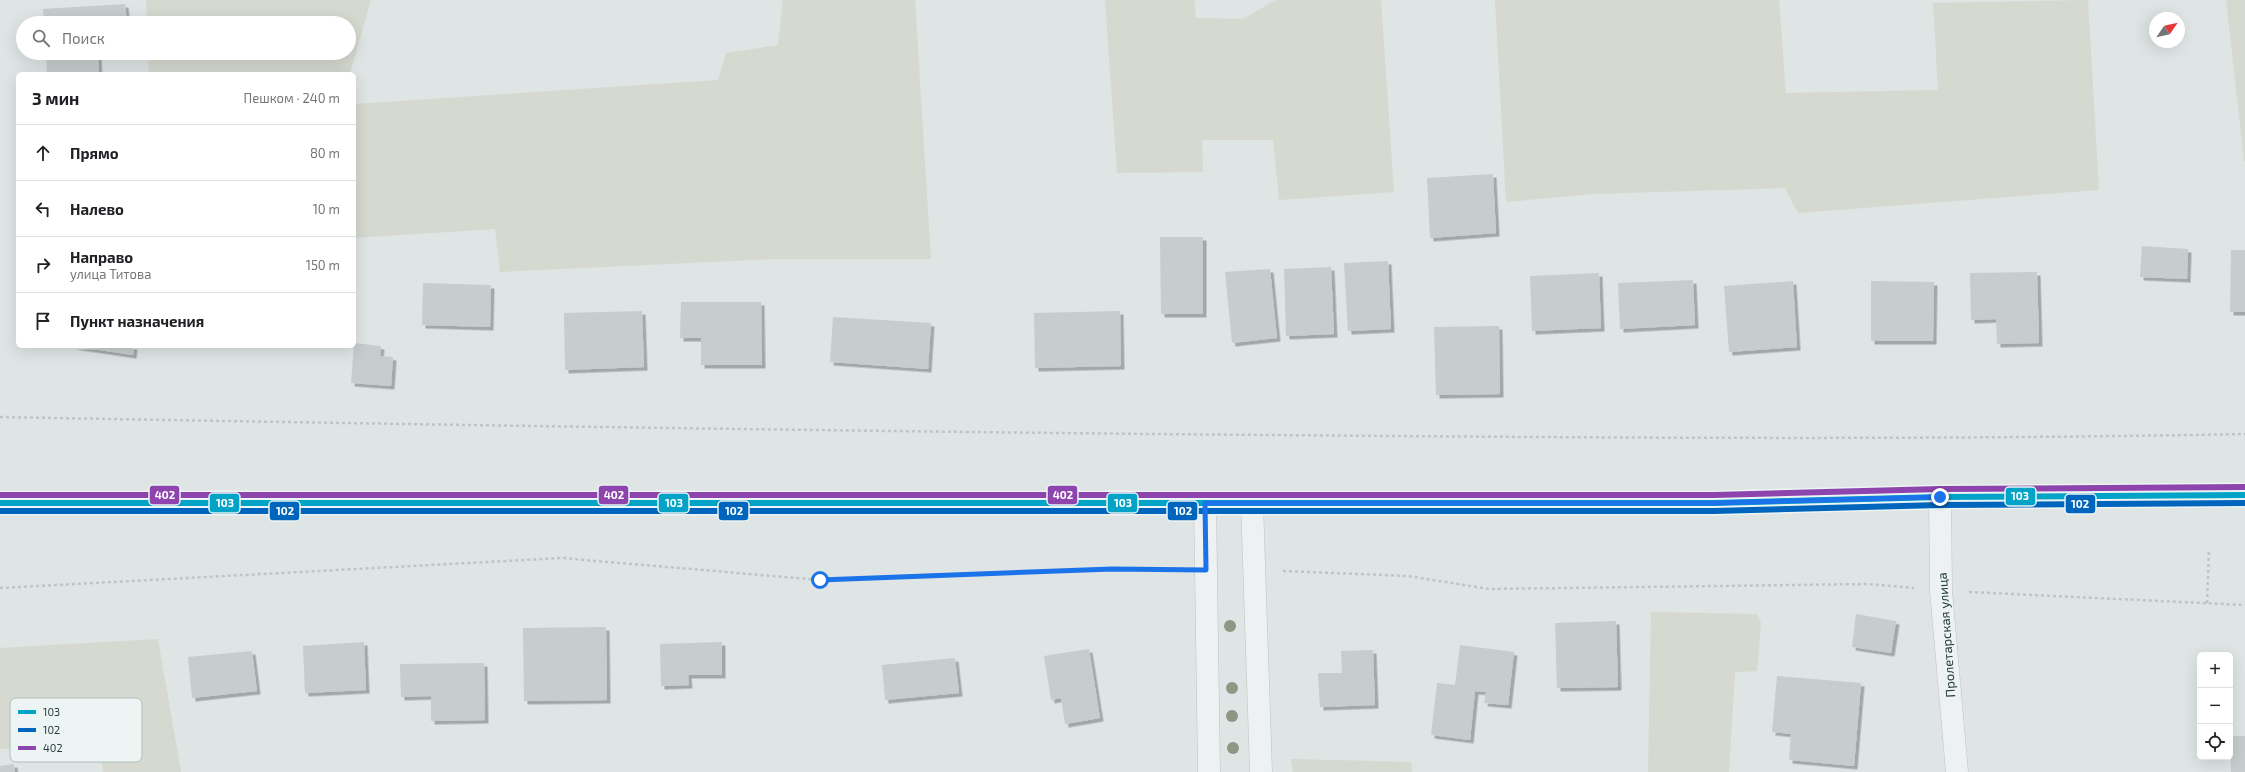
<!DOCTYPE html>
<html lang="ru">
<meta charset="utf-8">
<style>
body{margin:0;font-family:"Exo 2",sans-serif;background:#f6f6f6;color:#202124}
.controls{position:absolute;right:12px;bottom:12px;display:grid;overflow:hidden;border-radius:6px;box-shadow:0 4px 16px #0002}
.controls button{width:36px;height:36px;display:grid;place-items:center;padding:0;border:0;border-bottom:1px solid #e0e0e0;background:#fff;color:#202124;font:20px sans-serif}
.compass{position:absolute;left:2149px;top:12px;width:36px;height:36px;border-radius:50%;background:#fff;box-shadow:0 4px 16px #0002;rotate:56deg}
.stop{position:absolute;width:12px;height:12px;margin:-9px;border:3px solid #1a73e8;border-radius:50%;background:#fff}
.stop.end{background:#1a73e8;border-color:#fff;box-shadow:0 1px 4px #0008}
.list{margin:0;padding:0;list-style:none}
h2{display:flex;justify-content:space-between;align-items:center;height:52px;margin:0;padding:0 16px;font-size:17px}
h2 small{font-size:13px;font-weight:400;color:#757577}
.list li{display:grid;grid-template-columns:26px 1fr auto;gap:12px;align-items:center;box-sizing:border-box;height:56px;padding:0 16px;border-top:1px solid #e0e0e0}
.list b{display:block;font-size:15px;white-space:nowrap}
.list p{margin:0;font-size:13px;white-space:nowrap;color:#757577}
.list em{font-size:13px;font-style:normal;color:#757577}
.icon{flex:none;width:22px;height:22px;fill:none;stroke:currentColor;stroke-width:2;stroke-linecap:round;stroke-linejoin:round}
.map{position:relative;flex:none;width:2245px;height:772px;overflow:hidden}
.search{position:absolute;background:#fff;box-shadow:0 4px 16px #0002;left:16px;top:16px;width:340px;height:44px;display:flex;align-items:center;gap:10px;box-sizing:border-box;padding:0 14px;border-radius:22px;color:#757577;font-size:15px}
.panel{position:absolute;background:#fff;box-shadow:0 4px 16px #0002;left:16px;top:72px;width:340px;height:276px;border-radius:6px}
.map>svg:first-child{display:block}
.green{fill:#d5d9cf}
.building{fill:#c7cccc;filter:url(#shadow)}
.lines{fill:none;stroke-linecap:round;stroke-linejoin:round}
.minor-casing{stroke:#bdc2c2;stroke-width:23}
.path{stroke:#bfc4c4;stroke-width:2.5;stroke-dasharray:3 3;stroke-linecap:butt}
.minor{stroke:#eef1f1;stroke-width:22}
.secondary{stroke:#bdc3c4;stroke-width:22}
.bus-1-casing{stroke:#ecf4f4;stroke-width:9}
.bus-2-casing{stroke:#ecf4f4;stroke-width:9}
.bus-3-casing{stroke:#ecf4f4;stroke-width:9}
.bus-1{stroke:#02a3c7;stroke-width:6}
.bus-2{stroke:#0065bd;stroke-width:6}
.bus-3{stroke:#8e44ad;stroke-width:6}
.tree{fill:#8f9684}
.route{stroke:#1a73e8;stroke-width:5}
.labels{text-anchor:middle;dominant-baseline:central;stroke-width:3;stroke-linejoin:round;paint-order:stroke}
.street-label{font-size:13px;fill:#273a3c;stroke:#ecf4f4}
.key{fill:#ecf4f4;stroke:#b1bcbd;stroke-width:1}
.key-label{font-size:11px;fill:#273a3c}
.line-badge{stroke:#ecf4f4;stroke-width:1.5}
.badge-label{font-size:11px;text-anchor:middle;font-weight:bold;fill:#fff}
</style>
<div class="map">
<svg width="2245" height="772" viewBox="0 0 2245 772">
<defs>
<filter id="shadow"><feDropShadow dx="3.5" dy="3.5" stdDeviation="0" flood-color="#0004"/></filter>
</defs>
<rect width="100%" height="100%" fill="#dfe4e4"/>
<path class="green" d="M146,0H371L350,74H149L148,53H349V23H147Z
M783,0H915L931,259H772L500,272L495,229L354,238V104L718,80L726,53L778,45Z
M1105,0H1194L1196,18L1243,19L1276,0H1381L1394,192L1279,200L1273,140H1202L1203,172L1117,173Z
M1495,0H1779L1786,93L1938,90L1933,3L2088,0L2099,190L1798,213L1785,188L1592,194L1506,202Z
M2226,0H2245V161H2244Z
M1651,612L1757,614L1761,623L1757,671L1735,672L1729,772H1648Z
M158,639L181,772H103L100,747L0,749V648Z
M1291,759L1411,762L1412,772H1293Z"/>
<path class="building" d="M125,4L127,23H44L43,9Z
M46,53H98L99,74H47Z
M1493,174L1496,233L1430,238L1427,178Z
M1160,237H1203V314H1161Z
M2142,246L2188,249L2187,279L2140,277Z
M2231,250H2245V312H2230Z
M1388,261L1391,329L1348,331L1344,263Z
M1331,267L1334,334L1286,336L1284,269Z
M1270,269L1277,338L1232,343L1225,272Z
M2037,272L2039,343L1997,344L1996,319L1971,320L1970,273Z
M1599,273L1601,328L1532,331L1530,276Z
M1693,280L1695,325L1620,329L1618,283Z
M1793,281L1797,347L1729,352L1724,286Z
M1871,281L1934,282L1933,341H1871Z
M423,283L491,285L490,327L422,325Z
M681,302H761L762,365H701V338H680Z
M642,311L644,367L565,370L564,313Z
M1120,311L1121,366L1035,368L1034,313Z
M833,317L931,323L928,369L830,362Z
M1499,326L1500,394L1436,395L1434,327Z
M354,343L381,346L380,356L393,357L391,386L351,383Z
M72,346H134L133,355Z
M1856,614L1896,621L1891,653L1852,647Z
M1616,621L1618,687L1557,688L1555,623Z
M606,627L607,700L524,701L523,628Z
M364,642L366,690L305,693L303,646Z
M722,642V675H688L689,685L661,686L660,644Z
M1460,645L1514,652L1508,705L1484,703L1486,692L1475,691L1470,740L1431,735L1437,683L1455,685Z
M1089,649L1100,718L1065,724L1061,698L1051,700L1044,656Z
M1373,650L1375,705L1320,707L1318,673H1342L1341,651Z
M252,651L257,691L192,698L188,657Z
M955,658L959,693L885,700L882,665Z
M484,663L485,720L431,721V696L401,697L400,664Z
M1777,676L1861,683L1854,766L1789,760L1791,734L1772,732Z
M2230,736H2245V772H2231Z
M14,764L15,772H0V766Z"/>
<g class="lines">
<g class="minor-casing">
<path id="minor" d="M1940,497L1941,591L1957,772
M1205,503L1209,772
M1252,503L1261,772"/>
</g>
<path class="path" d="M0,417C384,424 767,430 1151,434C1515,437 1880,441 2245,434
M1283,571L1408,576L1489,589L1868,584L1914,588
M0,588L562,558L820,580L1112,569L1178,570
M1969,592L2245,605
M2207,603L2209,550"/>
<use href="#minor" class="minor"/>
<path class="secondary" d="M0,503H1714L1940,497L2245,495"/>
<g class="bus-1-casing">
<path id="bus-1" d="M0,503H1714L1940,497L2245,495"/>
</g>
<g class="bus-2-casing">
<path id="bus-2" d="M0,511H1714L1940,505L2245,503"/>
</g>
<g class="bus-3-casing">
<path id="bus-3" d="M0,495H1714L1940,489L2245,487"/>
</g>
<use href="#bus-1" class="bus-1"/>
<use href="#bus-2" class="bus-2"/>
<use href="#bus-3" class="bus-3"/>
</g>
<g class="tree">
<circle cx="1230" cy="626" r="6"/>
<circle cx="1232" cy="688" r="6"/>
<circle cx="1232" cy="716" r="6"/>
<circle cx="1233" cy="748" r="6"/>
</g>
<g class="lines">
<path class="route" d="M820,580L1112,569L1206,570L1205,503H1714L1940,497"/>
</g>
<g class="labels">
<g class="street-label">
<text transform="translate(1946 635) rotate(-94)">Пролетарская улица</text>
</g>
</g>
<rect x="10" y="698" width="132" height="64" rx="6" class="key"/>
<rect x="18" y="710" width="18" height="4" fill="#02a3c7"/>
<rect x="18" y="728" width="18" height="4" fill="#0065bd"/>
<rect x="18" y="746" width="18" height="4" fill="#8e44ad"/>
<g class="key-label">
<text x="43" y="716">103</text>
<text x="43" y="734">102</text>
<text x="43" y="752">402</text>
</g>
<g class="line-badge">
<rect x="149" y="485" width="31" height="20" rx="4" fill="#8e44ad"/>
<rect x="598" y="485" width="31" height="20" rx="4" fill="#8e44ad"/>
<rect x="1047" y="485" width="31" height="20" rx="4" fill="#8e44ad"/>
<rect x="2005" y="487" width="31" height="19" rx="4" fill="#02a3c7"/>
<rect x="209" y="493" width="31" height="20" rx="4" fill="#02a3c7"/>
<rect x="658" y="493" width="31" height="20" rx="4" fill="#02a3c7"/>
<rect x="1107" y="493" width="31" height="20" rx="4" fill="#02a3c7"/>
<rect x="2065" y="494" width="31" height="20" rx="4" fill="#0065bd"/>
<rect x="269" y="501" width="31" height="20" rx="4" fill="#0065bd"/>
<rect x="718" y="501" width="31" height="20" rx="4" fill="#0065bd"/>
<rect x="1167" y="501" width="31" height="20" rx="4" fill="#0065bd"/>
</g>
<g class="badge-label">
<text x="165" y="499">402</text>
<text x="614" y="499">402</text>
<text x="1063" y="499">402</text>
<text x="2020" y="500">103</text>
<text x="225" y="507">103</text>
<text x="674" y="507">103</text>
<text x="1123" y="507">103</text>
<text x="2080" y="508">102</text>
<text x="285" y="515">102</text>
<text x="734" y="515">102</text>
<text x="1183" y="515">102</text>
</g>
</svg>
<div class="controls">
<button>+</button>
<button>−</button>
<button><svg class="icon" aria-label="locate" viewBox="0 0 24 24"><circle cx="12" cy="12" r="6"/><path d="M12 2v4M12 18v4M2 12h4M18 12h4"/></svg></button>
</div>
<svg class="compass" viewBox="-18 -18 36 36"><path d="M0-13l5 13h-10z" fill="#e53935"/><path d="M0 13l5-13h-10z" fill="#757577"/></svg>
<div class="stop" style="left:820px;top:580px"></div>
<div class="stop end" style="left:1940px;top:497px"></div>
<div class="search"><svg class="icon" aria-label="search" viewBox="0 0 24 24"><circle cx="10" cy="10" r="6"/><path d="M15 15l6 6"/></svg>Поиск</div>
<section class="panel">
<h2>3 мин<small>Пешком · 240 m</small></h2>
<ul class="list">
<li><svg class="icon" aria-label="ahead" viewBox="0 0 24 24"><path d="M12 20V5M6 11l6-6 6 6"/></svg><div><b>Прямо</b></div><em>80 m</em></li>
<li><svg class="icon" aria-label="left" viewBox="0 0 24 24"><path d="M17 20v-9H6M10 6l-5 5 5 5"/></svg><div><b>Налево</b></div><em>10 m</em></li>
<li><svg class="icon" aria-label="right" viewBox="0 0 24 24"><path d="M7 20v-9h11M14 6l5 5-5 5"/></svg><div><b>Направо</b><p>улица Титова</p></div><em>150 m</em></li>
<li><svg class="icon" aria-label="arrive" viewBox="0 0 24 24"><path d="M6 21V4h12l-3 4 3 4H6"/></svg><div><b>Пункт назначения</b></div></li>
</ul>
</section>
</div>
